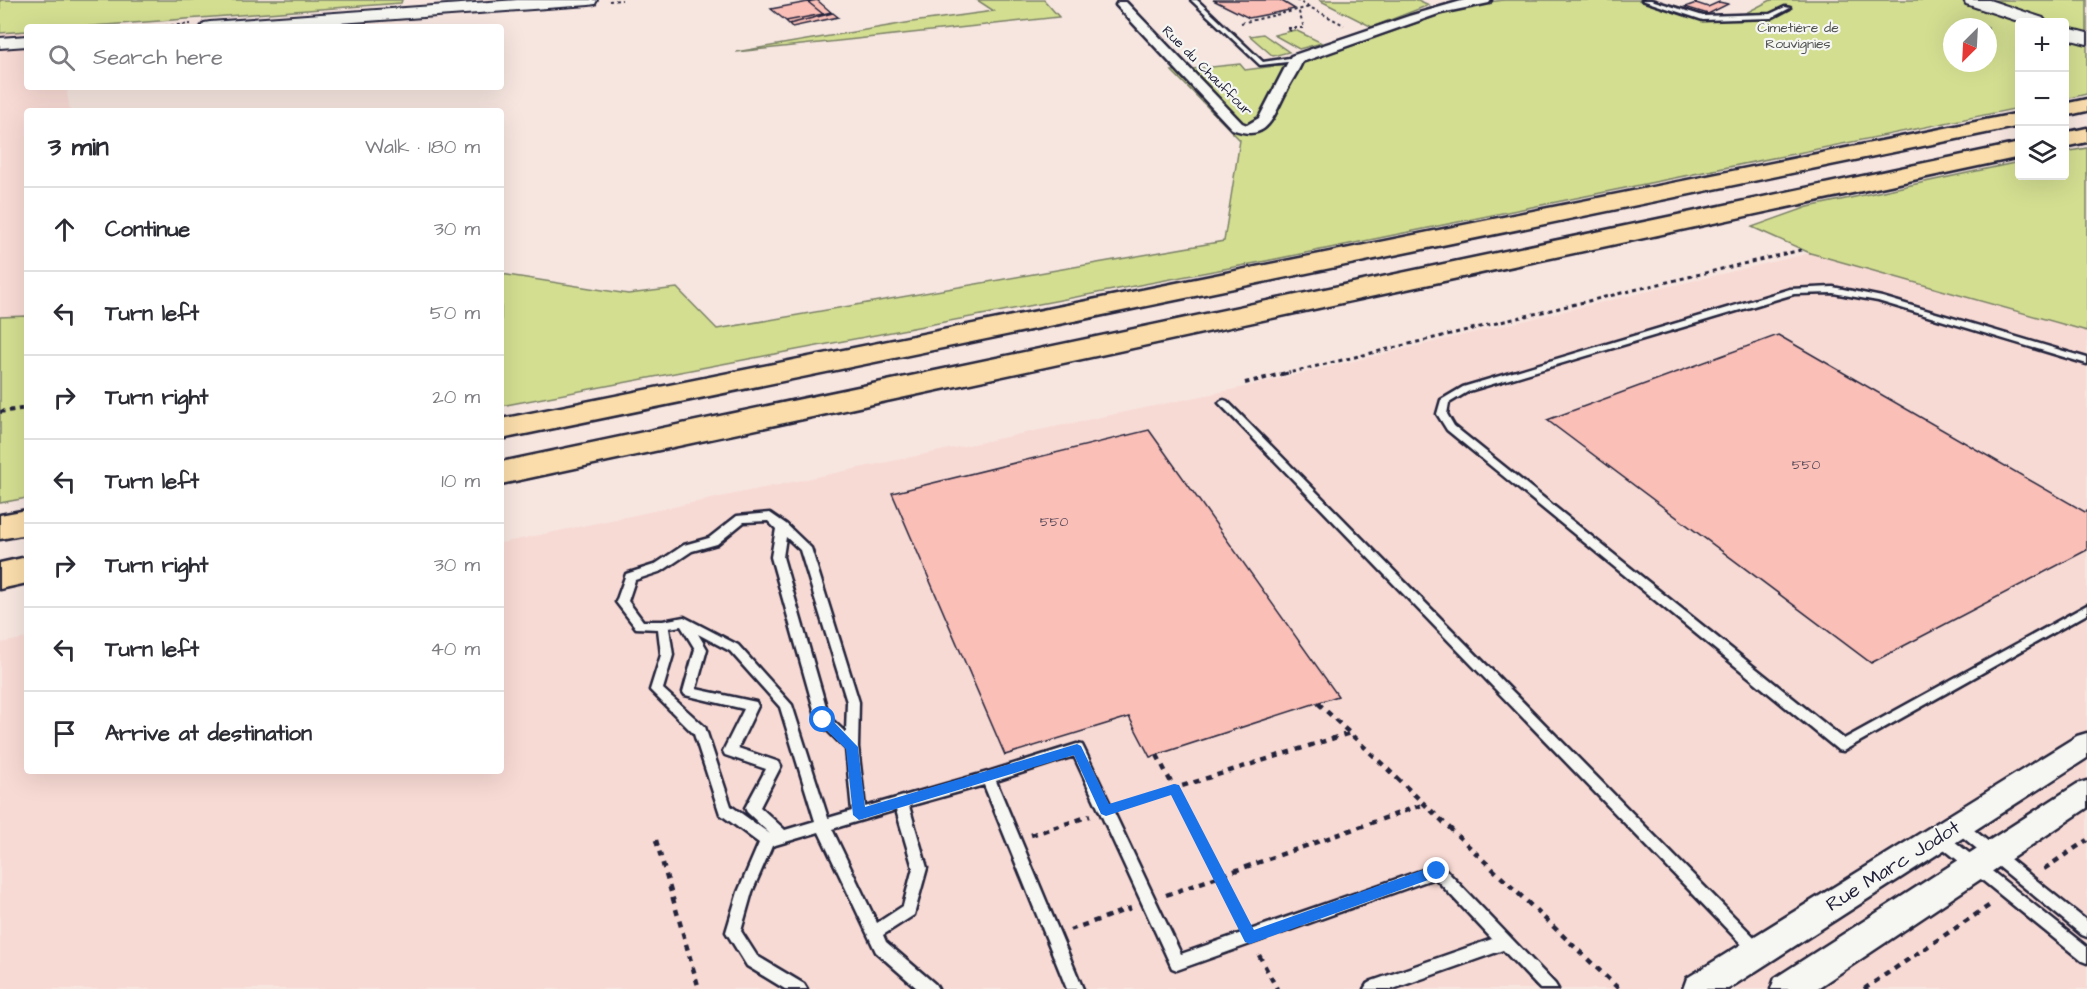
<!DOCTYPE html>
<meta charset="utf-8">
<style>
body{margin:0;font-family:"Architects Daughter",sans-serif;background:#f7f7f7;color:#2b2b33}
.controls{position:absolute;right:18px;top:18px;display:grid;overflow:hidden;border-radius:6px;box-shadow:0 6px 24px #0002}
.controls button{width:54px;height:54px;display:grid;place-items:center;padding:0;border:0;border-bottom:2px solid #e1e1e2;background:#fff;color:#2b2b33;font:30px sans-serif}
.compass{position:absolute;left:1943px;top:18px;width:54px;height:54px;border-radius:50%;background:#fff;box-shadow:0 6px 24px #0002;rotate:204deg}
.stop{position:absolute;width:18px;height:18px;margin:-14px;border:4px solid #1a73e8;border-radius:50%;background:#fff}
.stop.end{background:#1a73e8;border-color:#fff;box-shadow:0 2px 6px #0008}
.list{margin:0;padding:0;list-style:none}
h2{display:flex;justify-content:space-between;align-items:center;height:78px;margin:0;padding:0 24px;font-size:26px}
h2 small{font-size:20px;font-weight:400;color:#7c7c81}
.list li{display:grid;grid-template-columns:39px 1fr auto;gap:18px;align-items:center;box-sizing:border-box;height:84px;padding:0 24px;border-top:2px solid #e1e1e2}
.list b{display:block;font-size:22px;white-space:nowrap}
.list em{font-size:20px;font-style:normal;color:#7c7c81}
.icon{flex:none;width:33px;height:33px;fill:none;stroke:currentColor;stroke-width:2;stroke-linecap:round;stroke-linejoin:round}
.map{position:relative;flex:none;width:2087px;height:989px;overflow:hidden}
.search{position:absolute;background:#fff;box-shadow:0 6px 24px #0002;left:24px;top:24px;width:480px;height:66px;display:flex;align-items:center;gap:15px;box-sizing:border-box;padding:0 21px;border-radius:6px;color:#7c7c81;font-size:22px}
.panel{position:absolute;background:#fff;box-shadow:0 6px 24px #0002;left:24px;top:108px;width:480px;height:666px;border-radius:6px}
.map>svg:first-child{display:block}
.built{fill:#f8dad4}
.green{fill:#d3de91;stroke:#7a8066;stroke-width:1.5;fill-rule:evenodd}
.building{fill:#fabfb7;stroke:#22223b;stroke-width:1.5}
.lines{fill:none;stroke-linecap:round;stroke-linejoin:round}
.lane-casing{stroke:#22223b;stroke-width:5}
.street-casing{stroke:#22223b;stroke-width:5}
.secondary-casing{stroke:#22223b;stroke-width:4}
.highway-casing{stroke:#22223b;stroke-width:5}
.path-far3{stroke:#22223b;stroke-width:2;stroke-dasharray:3 3;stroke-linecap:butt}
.path-far2{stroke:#22223b;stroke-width:3;stroke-dasharray:4 4;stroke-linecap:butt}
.path-far1{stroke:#22223b;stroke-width:4;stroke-dasharray:4.5 4.5;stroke-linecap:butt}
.path{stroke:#22223b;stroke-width:4.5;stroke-dasharray:6 6;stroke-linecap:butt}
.lane{fill:#f6f6f2;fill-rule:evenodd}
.street{fill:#f6f6f2;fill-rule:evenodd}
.secondary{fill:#f6f6f2;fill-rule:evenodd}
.highway{fill:#faddab;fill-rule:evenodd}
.route{fill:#1a73e8}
.labels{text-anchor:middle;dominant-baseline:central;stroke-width:4.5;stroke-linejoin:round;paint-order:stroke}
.far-park-label{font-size:14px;fill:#4e5150;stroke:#f6f6f2}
.far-street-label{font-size:14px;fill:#22223b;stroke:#f6f6f2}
.number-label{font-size:14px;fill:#58495a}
.near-street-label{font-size:20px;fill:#22223b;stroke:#f6f6f2}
</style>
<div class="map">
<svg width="2087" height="989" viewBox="0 0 2087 989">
<rect width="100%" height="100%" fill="#f7e6e0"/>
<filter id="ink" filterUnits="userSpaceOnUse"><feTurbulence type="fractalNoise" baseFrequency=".0167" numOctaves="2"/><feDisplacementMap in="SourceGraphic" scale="12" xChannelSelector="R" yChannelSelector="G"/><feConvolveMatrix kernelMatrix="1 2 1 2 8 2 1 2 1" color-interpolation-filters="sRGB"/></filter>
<g filter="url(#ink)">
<path class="built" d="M0,0H402L401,3L79,27H27V87H66L70,111H27V316L0,317Z
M1810,253L2087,331V989H0V643L27,638V771H501V543L1244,387Z"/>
<path class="green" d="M0,0H402L401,3L79,27H27V31L0,33Z
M977,0H1044L1059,17L736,52L912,22L994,11Z
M1319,0H1418L1429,5L1372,27Z
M1504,0H1653L1701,15H1742L1771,0H2087V94L2065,99L2064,22H2020L2019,108L1266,261L501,406V274L628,294L677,288L717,329L1224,241L1240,140L1172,71L1240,64L1245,70L1305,62L1472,4ZM1952,27H1988V63H1952Z
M1295,30L1322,43L1299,49L1274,35Z
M1263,34L1289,52L1273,56L1250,36Z
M2087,148V331L1810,253L1752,227L1808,207L2019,162L2020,176H2064L2065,152Z
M27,316V498L0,503V317Z"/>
<path class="building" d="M817,0L831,12L823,14L808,2Z
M1213,0H1280L1295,9L1249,18Z
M808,2L823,14L786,21L771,9Z
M1719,2L1728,4L1708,14L1685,7L1696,3L1708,7Z
M833,13L838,17L792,27L789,24Z
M823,14L825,15L789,24L786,21Z
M1778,335L2085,512L2087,511V550L1871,663L1547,420Z
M1149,430L1338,696L1150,757L1129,717L1005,755L892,493Z"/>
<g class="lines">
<g class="lane-casing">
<path id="lane" d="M1191,0H1197L1263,62L1296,57L1299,59L1296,61L1260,65Z
M1642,0H1651L1703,16L1770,14L1785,7L1790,8L1771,18L1703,20Z
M1833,287L1882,297L2087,358V364L1878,301L1833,293L1794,294L1469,391L1449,403L1447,414L1454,426L1844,739L2087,605V614L1843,751L1838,750L1447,430L1437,414L1441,400L1463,387L1790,289Z
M1224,400L1227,401L1761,944L1763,949L1761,954L1756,956L1751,954L1221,405L1219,403L1221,401Z
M770,513L786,524L811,548L859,702L858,747L865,807L988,772L1077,744L1082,745L1084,749L1181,954L1437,865L1442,866L1555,984L1558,989H1540L1503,950L1393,989H1364L1367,984L1372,981L1492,939L1435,878L1177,970L1172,968L1074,756L996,781L1083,989H1067L984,785L909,806L927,868L914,915L883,935L886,942L935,984L938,989H918L876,952L819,832L772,846L752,892L741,931L757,956L804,984L807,989H785L747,966L726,932L738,892L759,843L720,814L694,734L650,690L661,655L658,629L636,628L616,602L626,574L654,565L684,545L709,538L737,516ZM768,521L776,529L771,557L817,720L846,749L852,811L828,818L792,705L738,645L684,617L663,621H643L628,601L635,580L662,571L692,551L717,544L744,522ZM786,537L800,550L847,702L846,733L829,717L783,557ZM681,626L695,649L683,692L685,695L744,709L723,751L725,755L766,769L745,808L747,812L770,834L731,806L705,727L663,689L673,655L669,628ZM698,634L730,651L780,707L815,821L785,830L760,807L781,766L779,762L738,748L758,706L756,702L696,689L707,649ZM896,810L913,868L903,906L877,923L832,829Z
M1959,820L1964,822L2087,921V937L2082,935L1954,830L1952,826L1954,822Z
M1939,831L1944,833L2087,947V963L2082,961L1934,841L1932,837L1934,833Z"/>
</g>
<g class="street-casing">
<path id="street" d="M1465,0H1491L1489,3L1441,13L1302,62C1298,72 1291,81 1286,92C1272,118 1268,143 1232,129L1116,5L1118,2H1126L1242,123L1247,125L1259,118L1291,56L1409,16Z
M2087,733V758L1728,989H1683L1687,978L2077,736Z
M2087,781V808L1816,989H1771L1775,978L2077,784Z"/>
</g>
<g class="secondary-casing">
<path id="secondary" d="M517,0H597L595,4L589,5L284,27H201L204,23L210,22Z
M1964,0H1989L2043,18L2046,22H2021L1966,4Z
M2064,27L2087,33V44L2064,38Z
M27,36V46L0,48V38Z"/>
</g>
<g class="highway-casing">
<path id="highway" d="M2087,99V111L2064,116V104Z
M2020,113V126L501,439V419Z
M2087,128V142L2064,147V133Z
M2020,143V157L501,484V462Z
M27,510V534L0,539V515Z
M27,557V583L0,589V563Z"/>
</g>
<path class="path-far3" d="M1296,0L1344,25
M609,1L622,0
M1241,23L1310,7
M153,27L191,24
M1291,31L1287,28H1304L1298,9"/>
<path class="path-far2" d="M1284,374L1805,249"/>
<path class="path-far1" d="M1245,383L1290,372
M0,412L27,408"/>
<path class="path" d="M1318,703L1619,989
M1157,755L1241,919
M1125,804L1350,733
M1031,835L1090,816
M656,840L699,989
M2044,869L2087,840
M1166,895L1425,804
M1070,930L1131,908
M1259,955L1277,989
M1864,989L1993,903"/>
<use href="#lane" class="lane"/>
<use href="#street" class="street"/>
<use href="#secondary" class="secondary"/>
<use href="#highway" class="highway"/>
</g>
</g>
<path class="route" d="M823,715L828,716L858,747L865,807L1077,744L1081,746L1109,804L1174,784L1179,785L1254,930L1437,865L1442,867L1443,871L1442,875L1250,944L1245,942L1171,795L1106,816L1101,814L1074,755L859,820L853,815L846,749L819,723L817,720Z"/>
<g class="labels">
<g class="far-park-label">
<text x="1798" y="28">Cimetière de<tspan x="1798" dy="16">Rouvignies</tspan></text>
</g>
<g class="far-street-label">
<text transform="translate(1207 71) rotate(45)">Rue du Chauffour</text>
</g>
<g class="number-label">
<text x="1806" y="465">550</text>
<text x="1054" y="522">550</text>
</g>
<g class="near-street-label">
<text transform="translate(1893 866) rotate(-32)">Rue Marc Jodot</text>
</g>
</g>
</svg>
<div class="controls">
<button>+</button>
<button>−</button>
<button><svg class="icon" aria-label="layers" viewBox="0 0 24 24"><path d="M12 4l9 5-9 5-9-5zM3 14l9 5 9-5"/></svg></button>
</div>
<svg class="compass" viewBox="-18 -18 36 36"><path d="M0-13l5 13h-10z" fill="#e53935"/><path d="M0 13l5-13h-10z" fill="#7c7c81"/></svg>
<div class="stop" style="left:823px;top:720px"></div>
<div class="stop end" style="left:1437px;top:871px"></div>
<div class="search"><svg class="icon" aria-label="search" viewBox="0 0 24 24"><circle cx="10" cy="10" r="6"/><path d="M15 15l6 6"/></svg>Search here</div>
<section class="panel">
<h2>3 min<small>Walk · 180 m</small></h2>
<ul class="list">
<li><svg class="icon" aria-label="ahead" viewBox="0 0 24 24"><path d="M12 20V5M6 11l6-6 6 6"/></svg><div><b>Continue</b></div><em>30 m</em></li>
<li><svg class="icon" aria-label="left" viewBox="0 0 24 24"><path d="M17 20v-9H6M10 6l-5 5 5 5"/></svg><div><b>Turn left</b></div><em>50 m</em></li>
<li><svg class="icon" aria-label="right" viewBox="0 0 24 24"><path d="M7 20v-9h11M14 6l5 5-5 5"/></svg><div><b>Turn right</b></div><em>20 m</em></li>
<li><svg class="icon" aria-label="left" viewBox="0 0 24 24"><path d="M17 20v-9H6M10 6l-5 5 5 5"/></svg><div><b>Turn left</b></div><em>10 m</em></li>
<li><svg class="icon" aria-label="right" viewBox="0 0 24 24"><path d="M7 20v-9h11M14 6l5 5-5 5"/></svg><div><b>Turn right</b></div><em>30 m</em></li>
<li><svg class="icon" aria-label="left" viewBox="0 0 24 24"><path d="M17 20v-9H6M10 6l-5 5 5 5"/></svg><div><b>Turn left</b></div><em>40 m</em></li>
<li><svg class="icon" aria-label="arrive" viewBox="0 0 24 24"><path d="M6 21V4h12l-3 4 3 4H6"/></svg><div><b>Arrive at destination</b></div></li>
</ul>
</section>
</div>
